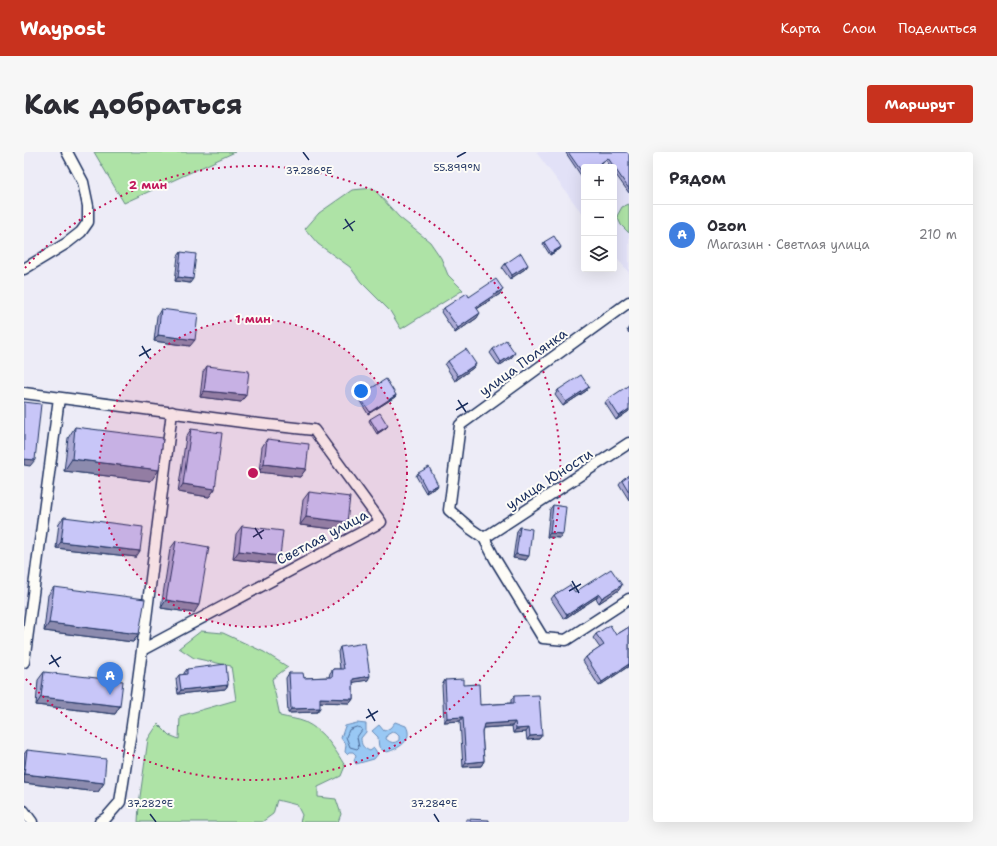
<!DOCTYPE html>
<html lang="ru">
<meta charset="utf-8">
<style>
body{margin:0;font-family:"Shantell Sans",sans-serif;background:#f7f7f7;color:#2b2b33}
.controls{position:absolute;right:12px;top:12px;display:grid;overflow:hidden;border-radius:4px;box-shadow:0 4px 16px #0002}
.controls button{width:36px;height:36px;display:grid;place-items:center;padding:0;border:0;border-bottom:1px solid #e1e1e2;background:#fff;color:#2b2b33;font:20px sans-serif}
.you{position:absolute;left:337px;top:239px;width:14px;height:14px;margin:-10px;border:3px solid #fff;border-radius:50%;background:#1a73e8;box-shadow:0 0 0 6px #1a73e833}
.badge{display:grid;place-items:center;width:26px;height:26px;border-radius:50%;background:#c8321e;color:#fff;font-size:13px;font-weight:700}
.pin{position:absolute;translate:-50% -33px;filter:drop-shadow(0 1px 2px #0008)}
.pin::after{content:'';position:absolute;top:21px;width:14px;height:12px;background:inherit;clip-path:polygon(0 0,100% 0,50% 100%)}
.list{margin:0;padding:0;list-style:none}
h2{display:flex;justify-content:space-between;align-items:center;height:52px;margin:0;padding:0 16px;font-size:17px}
h2 small{font-size:13px;font-weight:400;color:#7c7c81}
.list li{display:grid;grid-template-columns:26px 1fr auto;gap:12px;align-items:center;box-sizing:border-box;height:60px;padding:0 16px;border-top:1px solid #e1e1e2}
.list b{display:block;font-size:15px;white-space:nowrap}
.list p{margin:0;font-size:13px;white-space:nowrap;color:#7c7c81}
.list em{font-size:13px;font-style:normal;color:#7c7c81}
.icon{flex:none;width:22px;height:22px;fill:none;stroke:currentColor;stroke-width:2;stroke-linecap:round;stroke-linejoin:round}
.map{position:relative;flex:none;width:605px;height:670px;overflow:hidden;border-radius:4px}
header{display:flex;align-items:center;gap:24px;box-sizing:border-box;height:56px;padding:0 20px;background:#c8321e;color:#fff}
header strong{font-size:19px}
nav{display:flex;gap:22px;margin-inline-start:auto;font-size:14px}
.intro{display:flex;align-items:center;justify-content:space-between;box-sizing:border-box;height:96px;padding:0 24px}
h1{margin:0;font-size:28px}
.button{padding:10px 18px;border-radius:4px;background:#c8321e;color:#fff;font-size:14px;font-weight:700}
main{display:flex;gap:24px;padding:0 24px}
aside{flex:1;background:#fff;border-radius:4px;box-shadow:0 4px 16px #0002}
.map>svg:first-child{display:block}
.built{fill:#e2e1f7}
.green{fill:#aee3a6;stroke:#648982}
.water{fill:#99c8f4;stroke:#678bb8;fill-rule:evenodd}
.lines{fill:none;stroke-linecap:round;stroke-linejoin:round}
.shore{stroke:#4d6c9a;stroke-width:1}
.minor-casing{stroke:#1b2f5e;stroke-width:13}
.minor{stroke:#fdfcf7;stroke-width:10}
.wall{fill:#acaad5;stroke:#1b2f5e}
.shaded-wall{fill:#8c8bae;stroke:#1b2f5e}
.building{fill:#c8c6f8;stroke:#1b2f5e}
.ticks{fill:none;stroke:#1b2f5e;stroke-width:1.5}
.ring{fill:none;stroke:#c2185b;stroke-width:2;stroke-dasharray:2 4}
.labels{text-anchor:middle;dominant-baseline:central;stroke-width:4;stroke-linejoin:round;paint-order:stroke}
.street-label{font-size:14px;fill:#1b2f5e;stroke:#fdfcf7}
.ticks-label{font-size:10px;text-anchor:middle;fill:#1b2f5e;stroke:#fdfcf7;stroke-width:4;stroke-linejoin:round;paint-order:stroke}
.centre{fill:#c2185b;stroke:#fdfcf7;stroke-width:2}
.ring-label{font-size:12px;text-anchor:middle;font-weight:bold;fill:#c2185b;stroke:#fdfcf7;stroke-width:4;stroke-linejoin:round;paint-order:stroke}
</style>
<header>
<strong>Waypost</strong>
<nav><a>Карта</a><a>Слои</a><a>Поделиться</a></nav>
</header>
<div class="intro"><h1>Как добраться</h1><a class="button">Маршрут</a></div>
<main>
<div class="map">
<svg width="605" height="670" viewBox="0 0 605 670">
<rect width="100%" height="100%" fill="#edecf7"/>
<filter id="ink" filterUnits="userSpaceOnUse"><feTurbulence type="fractalNoise" baseFrequency=".025" numOctaves="2"/><feDisplacementMap in="SourceGraphic" scale="8" xChannelSelector="R" yChannelSelector="G"/><feConvolveMatrix kernelMatrix="1 2 1 2 8 2 1 2 1" color-interpolation-filters="sRGB"/></filter>
<g filter="url(#ink)">
<path class="built" d="M512,0H605V121L590,102V15H560V64Z"/>
<path class="green" d="M70,0H211L100,51Z
M349,36L375,65L406,90L417,106L424,123L439,138L377,177L366,159L337,130L326,115L294,92L281,77L295,61L328,38Z
M605,52V81L597,73L593,64L598,55Z
M177,479L199,481L240,500L264,515L248,527L256,564C264,566 274,567 281,570C300,579 311,597 321,614L317,624L294,635V645L312,647L317,662L314,670H276L278,663L273,653L253,648L249,662L238,670H114L115,652L124,587L134,572L145,583L155,587L156,564L212,548L207,514L170,506L155,496Z"/>
<path class="water" d="M371,570L382,574C390,588 374,597 363,600C353,596 355,595 354,585L348,579L355,573L360,579L366,576ZM368,580L372,581L375,584V588C370,592 367,591 362,587L363,583Z
M333,571L342,572V580L337,586C337,593 339,596 346,599L350,596L354,602L350,607L332,612L330,608L332,603L329,600H325L323,602L321,600L322,593L317,586L321,574Z"/>
<g class="lines">
<path class="shore" d="M333,575L337,576L338,578L333,585L335,595L333,597L326,595L322,585L325,578Z"/>
<g class="minor-casing">
<path id="minor" d="M0,117L43,91L57,80L64,70V54L59,30L43,0
M605,150L436,273L425,358L447,377L460,386L471,407L519,486L542,488L605,447
M0,241L226,271L290,278L357,370L118,498L108,573L96,650L82,666L76,670
M460,386L605,291
M118,498L148,260
M0,510L35,246
M0,659L8,670"/>
</g>
<use href="#minor" class="minor"/>
</g>
<path class="wall" d="M543,0H605V41L590,20V15H587L582,8L560,15V24L558,25L542,1Z
M520,90L536,97L526,103L519,92Z
M157,100L166,131L151,129L154,104Z
M481,112L504,113L501,117L486,127L478,116Z
M479,137L476,142L453,157V166L431,181L417,160L420,156L445,145Z
M137,157L166,194L130,189L133,164Z
M605,175V181L603,178Z
M469,197L488,205L475,214L466,201Z
M424,209L452,212L449,216L431,229L421,213Z
M183,214L222,243L217,250L176,245L179,220Z
M534,238L562,239L539,254L531,243Z
M372,243L371,245L344,262L334,246L335,244Z
M584,247L605,259L592,268L581,251Z
M346,267L364,274L362,276L353,282L345,269Z
M51,275L127,329L40,319L44,286Z
M167,277L191,337L185,345L154,340L162,285Z
M243,287L282,317L276,325L235,320L238,295Z
M394,321L413,335L402,341L392,324Z
M605,323V348L595,332L598,328Z
M285,340L323,370L318,378L276,373L279,348Z
M529,353L536,386L523,385L526,357Z
M40,365L112,405L32,396L35,371Z
M218,374L256,404L251,412L209,407L212,382Z
M496,375L502,408L489,406L493,379Z
M152,389L170,461L137,456L146,397Z
M30,435L115,482L109,490L20,479L24,443Z
M595,438L575,451L572,446L540,467L527,447L530,443L551,440Z
M605,475V514L575,534L559,509L562,505L576,496L569,486L572,482L592,483Z
M316,495L344,528L329,530V547L326,551L296,550L293,560L264,561L262,526L265,521L280,526L305,525L306,521L309,517H316L314,500Z
M163,517L204,533L201,537L154,542L152,527L155,523H160V521Z
M20,520L96,554L91,562L12,553L14,528Z
M421,528L439,533L456,553L487,551V548L490,544L518,583L515,587L503,588L502,580L489,581L488,574L459,576L458,580L460,609L457,614L439,615L436,569L420,570L418,533Z
M3,598L80,631L74,640L0,631V602Z"/>
<path class="shaded-wall" d="M584,6L582,8L573,15H571Z
M537,95L536,97L526,103L527,101Z
M504,113L501,117L486,127L488,123Z
M154,125L169,127L166,131L151,129Z
M479,137L476,142L449,159L452,155Z
M456,161L453,166L431,181L434,176Z
M134,183L171,188L166,194L130,189Z
M491,201L488,205L475,214L477,210Z
M452,212L449,216L431,229L434,224Z
M565,235L562,239L539,254L542,250Z
M180,239L222,243L217,250L176,245Z
M372,243L371,245L344,262L346,260Z
M605,257V259L592,268L595,264Z
M364,274L362,276L353,282L354,280Z
M0,307L11,308L6,314L0,313Z
M48,307L135,318L127,329L40,319Z
M240,312L282,317L276,325L235,320Z
M159,332L191,337L185,345L154,340Z
M414,333L413,335L402,341L403,338Z
M282,365L323,370L318,378L276,373Z
M526,381L539,382L536,386L523,385Z
M37,390L116,399L112,405L32,396Z
M215,399L256,404L251,412L209,407Z
M492,402L505,404L502,408L489,406Z
M598,433L595,438L575,451L578,446Z
M575,442L572,446L540,467L543,463Z
M142,448L175,453L170,461L137,456Z
M25,471L115,482L109,490L20,479Z
M605,512V514L575,534L578,530Z
M346,524L344,528L326,531L329,527Z
M204,533L201,537L154,542L157,538Z
M17,545L96,554L91,562L12,553Z
M296,546L329,547L326,551L293,550Z
M296,556L293,560L264,561L267,557Z
M439,565L436,569L420,570L423,566Z
M491,570L488,574L457,576L460,572Z
M505,576L502,580L489,581L492,577Z
M518,583L515,587L503,588L506,584Z
M460,609L457,614L439,615L442,611Z
M0,622L80,631L74,640L0,631Z"/>
<path class="building" d="M544,0H605V37L584,6L571,15H560V23Z
M530,84L537,95L527,101L520,90Z
M157,100L172,102L169,127L154,125Z
M497,101L504,113L488,123L481,112Z
M472,127L479,137L452,155L456,161L434,176L420,156L443,141L445,145Z
M137,157L174,162L171,188L134,183Z
M482,188L491,201L477,210L469,197Z
M442,197L452,212L434,224L424,209Z
M183,214L225,219L222,243L180,239Z
M557,223L565,235L542,250L534,238Z
M362,227L372,243L346,260L335,244Z
M605,233V257L595,264L584,247Z
M0,250L17,252L11,308L0,307Z
M356,261L364,274L354,280L346,267Z
M51,275L139,286L135,318L48,307Z
M167,277L198,281L191,337L159,332Z
M243,287L285,292L282,317L240,312Z
M405,315L414,333L403,338L394,321Z
M605,323V340L598,328Z
M285,340L326,345L323,370L282,365Z
M529,353L542,355L539,382L526,381Z
M40,365L119,375L116,399L37,390Z
M218,374L259,379L256,404L215,399Z
M496,375L508,377L505,404L492,402Z
M152,389L185,395L175,453L142,448Z
M587,417L598,433L578,446L575,442L543,463L530,443L546,433L551,440Z
M30,435L121,447L115,482L25,471Z
M586,473L592,483L605,475V512L578,530L562,505L580,493L572,482Z
M341,491L346,524L329,527V547L296,546V556L267,557L265,521H279L280,526L308,525L309,517H320L316,495Z
M202,512L204,533L157,538L155,523L163,522V517Z
M20,520L99,529L96,554L17,545Z
M439,527V533L455,532L456,553L490,551V544L515,543L518,583L506,584L505,576L492,577L491,570L460,572L458,580L460,609L442,611L439,565L423,566L421,528Z
M3,598L82,607L80,631L0,622Z
M442,667L465,668V670H442Z"/>
</g>
<path class="ticks" d="M279,0L285,8M433,5L442,0M321,67L329,79M319,77L331,69M118,194L125,206M115,204L127,197M434,248L442,260M432,258L444,251M231,376L238,387M229,385L240,378M548,429L555,441M545,439L557,432M27,503L35,515M25,512L37,505M344,557L351,569M342,566L354,559M126,662L132,670M410,662L415,670"/>
<circle cx="229" cy="321" r="154" fill="#c2185b" fill-opacity=".12"/>
<g class="ring">
<circle cx="229" cy="321" r="154"/>
<path d="M1 116A307 307 0 1 1 1 526"/>
</g>
<g class="labels">
<g class="street-label">
<text transform="translate(499 210) rotate(-36)">улица Полянка</text>
<text transform="translate(525 327) rotate(-33)">улица Юности</text>
<text transform="translate(298 385) rotate(-28)">Светлая улица</text>
</g>
</g>
<g class="ticks-label">
<text x="433" y="19">55.899°N</text>
<text x="285" y="22">37.286°E</text>
<text x="126" y="655">37.282°E</text>
<text x="410" y="655">37.284°E</text>
</g>
<circle cx="229" cy="321" r="6" class="centre"/>
<g class="ring-label">
<text x="124" y="37">2 мин</text>
<text x="229" y="171">1 мин</text>
</g>
</svg>
<div class="controls">
<button>+</button>
<button>−</button>
<button><svg class="icon" aria-label="layers" viewBox="0 0 24 24"><path d="M12 4l9 5-9 5-9-5zM3 14l9 5 9-5"/></svg></button>
</div>
<div class="you"></div>
<div class="pin badge" style="left:86px;top:543px;background:#3f7fe0">A</div>
</div>
<aside>
<h2>Рядом<small></small></h2>
<ul class="list">
<li><span class="badge" style="background:#3f7fe0">A</span><div><b>Ozon</b><p>Магазин · Светлая улица</p></div><em>210 m</em></li>
</ul>
</aside>
</main>
